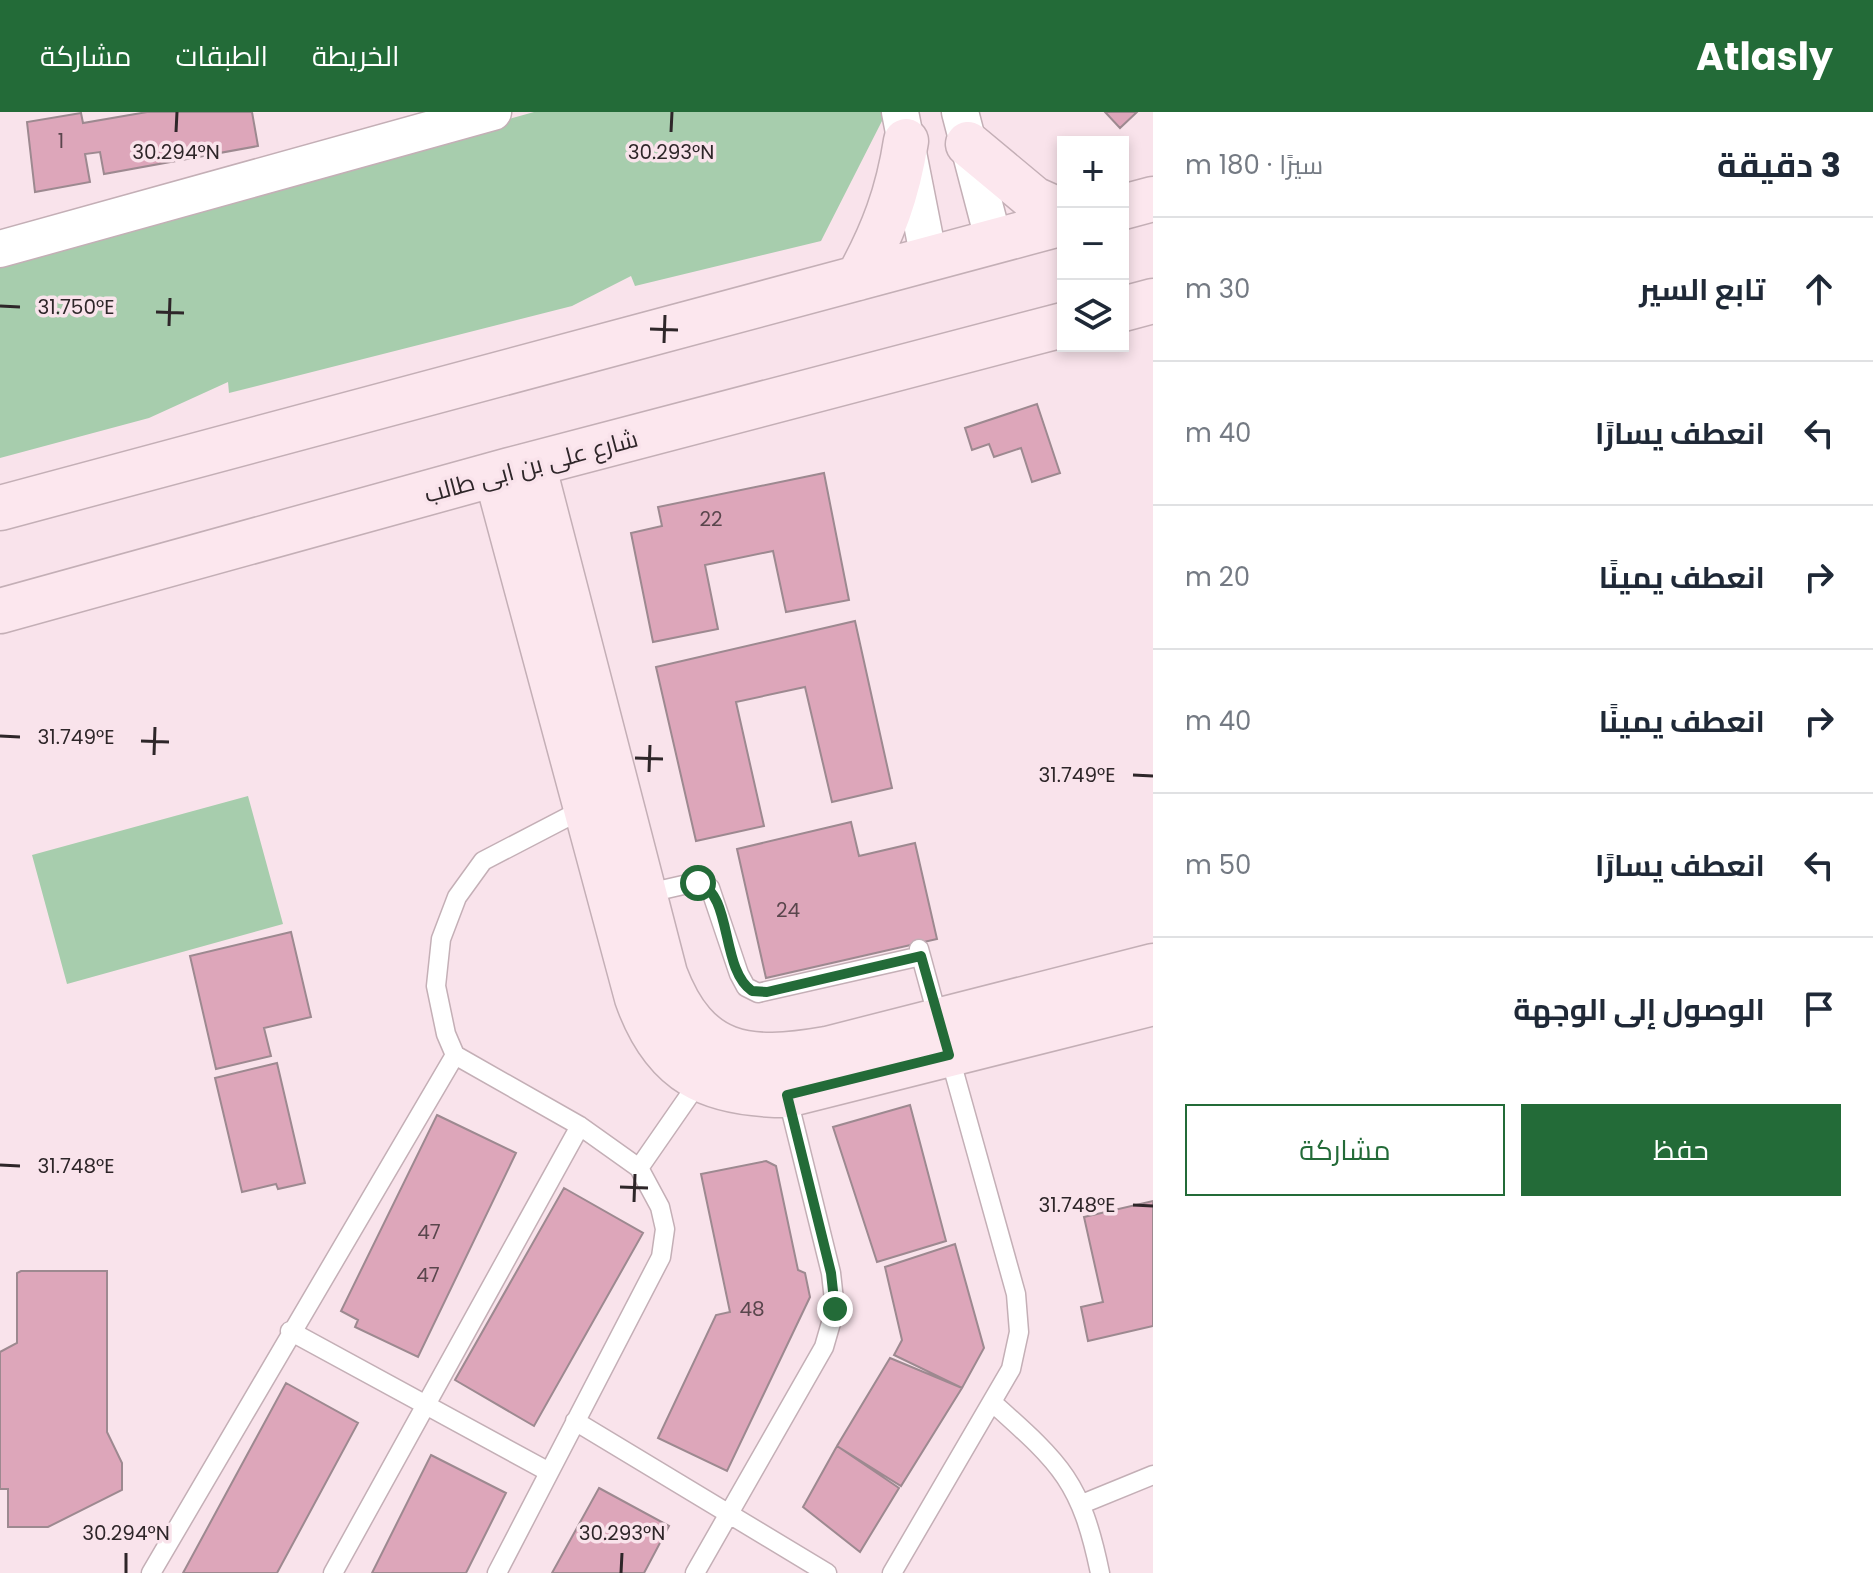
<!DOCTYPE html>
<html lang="ar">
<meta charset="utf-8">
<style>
body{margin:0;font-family:Poppins,Cairo,sans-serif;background:#f2f2f3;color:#1f2937;direction:rtl}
.controls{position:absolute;right:24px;top:24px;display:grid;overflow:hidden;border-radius:0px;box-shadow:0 4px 12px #0003}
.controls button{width:72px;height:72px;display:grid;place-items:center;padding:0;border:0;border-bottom:2px solid #e0e1e3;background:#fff;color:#1f2937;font:40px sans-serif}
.stop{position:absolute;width:24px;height:24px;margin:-18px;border:6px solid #236b38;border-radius:50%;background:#fff}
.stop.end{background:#236b38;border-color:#fff;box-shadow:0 2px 8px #0008}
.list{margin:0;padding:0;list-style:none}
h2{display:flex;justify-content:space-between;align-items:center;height:104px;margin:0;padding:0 32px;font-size:34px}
h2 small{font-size:26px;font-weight:400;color:#747a83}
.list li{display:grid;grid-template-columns:52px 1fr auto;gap:24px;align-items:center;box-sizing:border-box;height:144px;padding:0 32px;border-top:2px solid #e0e1e3}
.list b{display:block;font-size:30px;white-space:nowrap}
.list em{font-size:26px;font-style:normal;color:#747a83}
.actions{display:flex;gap:16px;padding:24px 32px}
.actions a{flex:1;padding:18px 0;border:2px solid #236b38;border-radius:0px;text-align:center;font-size:28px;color:#236b38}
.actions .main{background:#236b38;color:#fff}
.icon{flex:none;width:44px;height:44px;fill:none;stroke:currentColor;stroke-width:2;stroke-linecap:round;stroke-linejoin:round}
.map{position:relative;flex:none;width:1153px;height:1461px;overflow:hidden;direction:ltr}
header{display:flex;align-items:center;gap:48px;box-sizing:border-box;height:112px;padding:0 40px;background:#236b38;color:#fff}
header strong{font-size:38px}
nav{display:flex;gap:44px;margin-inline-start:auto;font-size:28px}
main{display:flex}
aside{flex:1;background:#fff}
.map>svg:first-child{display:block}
.green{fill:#a7cdad}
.building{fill:#dda6ba;stroke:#9d8990;stroke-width:2}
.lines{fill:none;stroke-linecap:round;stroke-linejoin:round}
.lane-casing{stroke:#c4afb6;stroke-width:21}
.street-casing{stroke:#c4afb6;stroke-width:39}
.secondary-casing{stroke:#c4afb6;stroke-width:47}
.lane{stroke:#fff;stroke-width:18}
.street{stroke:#fff;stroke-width:36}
.secondary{stroke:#fce7ee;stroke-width:44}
.route{stroke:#236b38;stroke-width:10}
.ticks{fill:none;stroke:#2e2629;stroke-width:3}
.labels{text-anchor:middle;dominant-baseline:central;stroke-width:7;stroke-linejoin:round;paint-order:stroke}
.number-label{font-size:20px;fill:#5a464d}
.street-label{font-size:24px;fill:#2e2629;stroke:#f9e3eb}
.ticks-label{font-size:20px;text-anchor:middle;fill:#2e2629;stroke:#f9e3eb;stroke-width:7;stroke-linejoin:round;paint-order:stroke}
</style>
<header>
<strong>Atlasly</strong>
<nav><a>الخريطة</a><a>الطبقات</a><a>مشاركة</a></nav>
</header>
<main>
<aside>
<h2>3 دقيقة<small>سيرًا · 180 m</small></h2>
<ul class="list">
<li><svg class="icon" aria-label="ahead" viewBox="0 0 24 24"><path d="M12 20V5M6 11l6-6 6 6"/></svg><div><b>تابع السير</b></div><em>30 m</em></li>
<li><svg class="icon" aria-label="left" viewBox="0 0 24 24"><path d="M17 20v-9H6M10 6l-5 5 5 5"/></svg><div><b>انعطف يسارًا</b></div><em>40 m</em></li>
<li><svg class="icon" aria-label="right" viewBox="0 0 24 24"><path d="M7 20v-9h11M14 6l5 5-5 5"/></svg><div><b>انعطف يمينًا</b></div><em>20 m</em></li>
<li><svg class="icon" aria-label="right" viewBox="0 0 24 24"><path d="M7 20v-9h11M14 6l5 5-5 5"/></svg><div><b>انعطف يمينًا</b></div><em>40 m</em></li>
<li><svg class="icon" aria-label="left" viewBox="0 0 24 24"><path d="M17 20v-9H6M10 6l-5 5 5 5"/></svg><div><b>انعطف يسارًا</b></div><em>50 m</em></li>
<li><svg class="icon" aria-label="arrive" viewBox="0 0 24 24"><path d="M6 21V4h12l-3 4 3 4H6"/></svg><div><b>الوصول إلى الوجهة</b></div></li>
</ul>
<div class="actions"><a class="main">حفظ</a><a>مشاركة</a></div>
</aside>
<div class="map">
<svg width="1153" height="1461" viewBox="0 0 1153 1461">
<rect width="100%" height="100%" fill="#f9e3eb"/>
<path class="green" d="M534,0H881L883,7L821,129L635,174L631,164L572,194L229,281L228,270L149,306L0,346V147Z
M248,684L283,812L67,872L32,743Z"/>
<path class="building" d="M147,0H252L258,34L104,62L100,40L85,42L90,70L35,80L27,10L81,1L83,11Z
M1105,0H1137L1120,16Z
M1037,292L1060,361L1032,370L1021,336L994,345L989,332L972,338L965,316Z
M824,361L849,488L786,500L773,439L705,453L718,517L653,530L631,421L662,414L658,395Z
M855,509L892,676L832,690L805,575L736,590L764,714L696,729L656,555Z
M851,710L859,744L915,731L937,827L766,866L737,737Z
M291,820L311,905L264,916L271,944L216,957L190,844Z
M277,951L305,1071L278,1077L276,1072L242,1080L215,966Z
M910,993L946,1129L877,1150L833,1015Z
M437,1003L516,1041L418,1245L355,1215L358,1208L341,1199Z
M766,1049L776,1054L798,1158L805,1161L810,1185L727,1359L658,1326L716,1203L730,1200L701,1062Z
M564,1076L643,1121L534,1314L455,1268Z
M1153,1089V1214L1088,1229L1081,1195L1103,1190L1084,1105Z
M955,1132L984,1236L962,1276L894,1243L902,1228L885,1155Z
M21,1159H107V1320L122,1351V1378L48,1415H8V1377H0V1240L17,1231V1161Z
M890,1246L962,1276L901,1374L837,1334Z
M286,1271L358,1311L277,1461H183Z
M837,1334L899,1376L860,1440L803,1395Z
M431,1343L506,1381L466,1461H372Z
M599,1376L669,1414L644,1461H552Z"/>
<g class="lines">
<g class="lane-casing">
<path id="lane" d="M644,782L692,771L710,776L739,862L746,875L758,881L921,844
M919,837L939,910
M639,1056L700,968
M290,1219L549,1360
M993,1291C1061,1352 1081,1369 1100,1461
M575,1309L827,1461
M1082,1392L1153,1363
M151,1461L455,943
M333,1461L580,1014
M497,1461L661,1145L665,1117L660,1095L639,1056L580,1014L455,943L446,922L436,874L441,827L457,785L483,749L587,695
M695,1461L824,1235L835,1197L831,1161L787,983
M892,1461L1011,1257L1019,1220L1016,1182L949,942"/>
</g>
<g class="street-casing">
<path id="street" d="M900,0L929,147
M960,0L994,130
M0,137L493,0"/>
</g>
<g class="secondary-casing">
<path id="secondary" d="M968,32L1034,87L1063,100
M1123,95L1153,87
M858,166C883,121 898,81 906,29
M1123,197L1153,189
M533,352L665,862C697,946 747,951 827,937L1153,854
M496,362L637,886C664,962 709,983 787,983L1153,891
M0,396L1063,111
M0,499L510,358L1063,213"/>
</g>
<use href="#lane" class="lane"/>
<use href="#street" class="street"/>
<use href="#secondary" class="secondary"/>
</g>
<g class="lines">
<path class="route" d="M698,771C733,782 720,857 752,879L767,880L921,844L949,943L787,983L831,1161L835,1197"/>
</g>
<path class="ticks" d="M176,20L177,0M671,20L672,0M0,194L20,195M156,200L184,201M169,214L170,186M650,217L678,218M664,231L665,203M0,624L20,625M141,629L169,630M154,643L155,615M635,646L663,647M649,660L650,633M1133,663L1153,664M0,1053L20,1054M620,1075L648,1076M634,1090L635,1062M1133,1093L1153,1094M126,1461V1441M621,1461L622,1441"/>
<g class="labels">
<g class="number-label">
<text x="61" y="29">1</text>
<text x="711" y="407">22</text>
<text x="788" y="798">24</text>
<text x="429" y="1120">47</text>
<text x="428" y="1163">47</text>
<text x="752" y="1197">48</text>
</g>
<g class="street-label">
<text transform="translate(531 354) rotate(-15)">شارع على بن ابى طالب</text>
</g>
</g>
<g class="ticks-label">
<text x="176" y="47">30.294°N</text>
<text x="671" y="47">30.293°N</text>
<text x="76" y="202">31.750°E</text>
<text x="76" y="632">31.749°E</text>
<text x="1077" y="670">31.749°E</text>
<text x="76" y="1061">31.748°E</text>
<text x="1077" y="1100">31.748°E</text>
<text x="126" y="1428">30.294°N</text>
<text x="622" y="1428">30.293°N</text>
</g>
</svg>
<div class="controls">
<button>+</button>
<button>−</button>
<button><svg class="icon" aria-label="layers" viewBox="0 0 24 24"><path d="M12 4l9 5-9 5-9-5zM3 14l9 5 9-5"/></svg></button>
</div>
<div class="stop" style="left:698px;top:771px"></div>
<div class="stop end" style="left:835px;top:1197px"></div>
</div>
</main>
